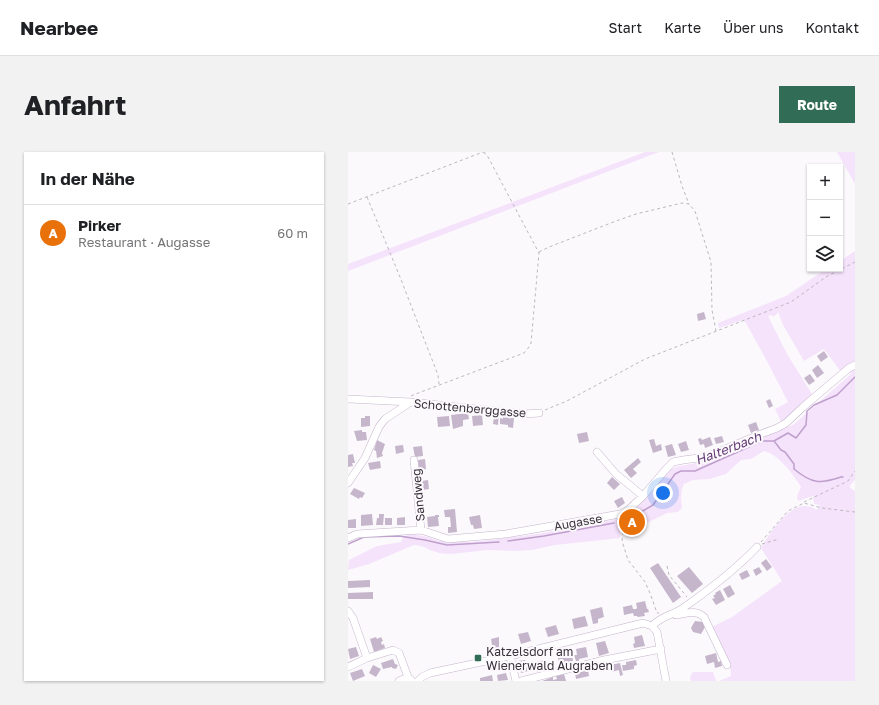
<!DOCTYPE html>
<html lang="de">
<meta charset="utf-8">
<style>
body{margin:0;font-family:"Golos Text",sans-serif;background:#f2f2f2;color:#202124}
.controls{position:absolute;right:12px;top:12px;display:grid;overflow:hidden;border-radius:0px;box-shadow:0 1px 3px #0004}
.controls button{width:36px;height:36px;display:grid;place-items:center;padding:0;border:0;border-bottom:1px solid #e0e0e0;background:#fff;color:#202124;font:20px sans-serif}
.you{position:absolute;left:315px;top:341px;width:14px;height:14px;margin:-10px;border:3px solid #fff;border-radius:50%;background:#1a73e8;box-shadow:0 0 0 6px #1a73e833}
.badge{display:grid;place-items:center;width:26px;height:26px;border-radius:50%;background:#316c56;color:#fff;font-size:13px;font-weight:700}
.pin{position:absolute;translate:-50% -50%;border:2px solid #fff;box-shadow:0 1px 4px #0006}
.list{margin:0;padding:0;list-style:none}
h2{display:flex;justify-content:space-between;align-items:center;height:52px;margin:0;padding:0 16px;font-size:17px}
h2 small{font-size:13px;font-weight:400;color:#757577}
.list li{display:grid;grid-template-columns:26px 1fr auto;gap:12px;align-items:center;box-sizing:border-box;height:56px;padding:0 16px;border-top:1px solid #e0e0e0}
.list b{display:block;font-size:15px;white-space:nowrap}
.list p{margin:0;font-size:13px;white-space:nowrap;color:#757577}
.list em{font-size:13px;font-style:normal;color:#757577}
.icon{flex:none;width:22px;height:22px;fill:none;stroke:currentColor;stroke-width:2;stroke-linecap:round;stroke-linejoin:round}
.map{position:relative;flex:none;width:507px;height:529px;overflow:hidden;border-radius:0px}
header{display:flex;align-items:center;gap:24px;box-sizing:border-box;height:56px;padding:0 20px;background:#fff;border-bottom:1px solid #e0e0e0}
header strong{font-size:19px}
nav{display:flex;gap:22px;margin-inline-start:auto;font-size:14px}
.intro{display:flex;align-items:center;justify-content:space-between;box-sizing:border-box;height:96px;padding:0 24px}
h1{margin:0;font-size:28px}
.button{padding:10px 18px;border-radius:0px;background:#316c56;color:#fff;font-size:14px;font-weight:700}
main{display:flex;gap:24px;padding:0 24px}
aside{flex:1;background:#fff;border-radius:0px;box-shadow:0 1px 3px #0004}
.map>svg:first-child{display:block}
.green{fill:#f5e3fc}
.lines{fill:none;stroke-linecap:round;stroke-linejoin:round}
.stream{stroke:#bf9fcc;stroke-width:1.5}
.building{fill:#c6b6cc}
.minor-casing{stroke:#c4b5ca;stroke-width:8}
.path{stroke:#bbb7bc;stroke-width:1;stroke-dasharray:3 3;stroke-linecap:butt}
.minor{stroke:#fff;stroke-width:7}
.poi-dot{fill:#316c56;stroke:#fcf9fd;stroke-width:1.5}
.labels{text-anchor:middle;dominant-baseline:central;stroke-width:4;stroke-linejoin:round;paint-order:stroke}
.street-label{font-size:12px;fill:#37313a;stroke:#fcf9fd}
.poi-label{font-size:12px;fill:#37313a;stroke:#fcf9fd;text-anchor:start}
.water-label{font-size:13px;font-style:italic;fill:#633a73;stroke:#fcf9fd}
</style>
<header>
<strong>Nearbee</strong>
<nav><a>Start</a><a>Karte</a><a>Über uns</a><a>Kontakt</a></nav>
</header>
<div class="intro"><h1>Anfahrt</h1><a class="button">Route</a></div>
<main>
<aside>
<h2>In der Nähe<small></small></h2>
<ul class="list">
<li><span class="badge" style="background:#e8710a">A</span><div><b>Pirker</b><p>Restaurant · Augasse</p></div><em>60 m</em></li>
</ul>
</aside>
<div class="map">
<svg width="507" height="529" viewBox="0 0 507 529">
<rect width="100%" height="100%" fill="#fcf9fd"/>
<path class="green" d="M297,0H311L0,119V112Z
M489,0H507V32Z
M507,99V328L502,333V336L507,339V529H371L383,524L382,513L364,475L384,465L434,429L413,396C423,379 446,342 469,358L472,353L466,352L465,344L450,349L449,344L453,335C446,323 430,302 416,299L403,307L393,308L378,322L361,327L345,328L336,332C332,340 333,347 334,356L330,360L319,361L299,371L287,366L285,360L304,340L320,319L328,315L357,309L368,305L383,297L445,273L504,221L493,220L476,197L456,209L435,173L430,160L429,162L425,165L424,163L420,164L439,202L464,242L434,272L427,257L440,250L420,211L398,171L395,168L371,176L370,171L438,144L478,117H492V109Z
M269,367L273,369L272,386L207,393L184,398L168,399L140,398L103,402L91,401L82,398L74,394L66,393L21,412L0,418L1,408L29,394L53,390L56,384L65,382L80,385L91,389L125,390L189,382Z
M345,520H365L368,529H343L342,525Z"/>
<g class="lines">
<path class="stream" d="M426,289L433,298L437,300L446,312V317C464,332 472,332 493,325H495
M293,360L305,353L327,322L333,319H347L414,289H426L440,281L448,286L458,273L459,259L466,253L489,243L507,225
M160,389L196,384L266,371
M0,392L16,385L51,384L77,388L99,393L151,390"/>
</g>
<path class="building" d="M356,160L358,167L350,169L349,162Z
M476,199L480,205L473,210L469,204Z
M470,213L476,221L469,226L464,218Z
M462,222L467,229L461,233L456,226Z
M422,247L425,254L421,256L418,249Z
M120,261L121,267L115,268V274L105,277L103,263Z
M134,263L135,273L125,274L124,264Z
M146,263H151L150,273L145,272Z
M17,264H22V274L13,275V266H17Z
M101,264L102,274L90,275L89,265Z
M155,265L166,266L165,276L160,275V273L152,272V266L155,267Z
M408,270L411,278L403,281L400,273Z
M14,278V280H18L19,288L9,289L6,279Z
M239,280L241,289L231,291L229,282Z
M374,284L376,290L368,292L366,286Z
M362,285L365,293L357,296L356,292L352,293L350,287L353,286L354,288Z
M306,287L308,294L313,292L314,298L305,301L301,288Z
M29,288L37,292L34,301L35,304L29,306L28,299L26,298Z
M338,289L341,298L333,300L330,292Z
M324,292L328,303L320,305L317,294Z
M55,293L56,300L48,302L47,294Z
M74,294L75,304L67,305L65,295Z
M5,302L7,311H4L5,314L0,315V303Z
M290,306L293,310L285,317L289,321L283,326L276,318Z
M77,307L78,317L71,318L70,308Z
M32,309L33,316L22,318L20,311Z
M264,325L272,332L266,338L259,331Z
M80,328L81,337L74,338V329Z
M6,336L17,341L14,346L12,345L11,347L2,342Z
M274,345L277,351L270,356L266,349Z
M107,357L109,380L100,381V375H103L102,365H97L96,358Z
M24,362L25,373L13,374V363Z
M31,362H36L35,373H28L29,366H31Z
M87,363H91V365H90L91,374L80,375L79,365L87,364Z
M132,363L134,376L126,377L125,373H123L121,365Z
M57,365V373H49V366Z
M37,366H44V373H37Z
M8,367V376H0V368Z
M286,367L289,373L292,371L294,376L278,383L276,378L284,375L282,369Z
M418,407L424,415L419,419L413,411Z
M310,411L333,445L325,451L302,416Z
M341,415L355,432L344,441L329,424Z
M411,415L414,420L408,424L405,418Z
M399,418L402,424L394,428L391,422Z
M22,428V435L0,436V429Z
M382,433L387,442L380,446L375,437Z
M372,438L377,448L368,453L364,447L367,446L365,444L368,442L367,441Z
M25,440V447H0V441Z
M297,449L299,457H300L301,460L296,461L297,464L290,465L289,464H286L285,461L276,463L275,455L284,453L285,457H288L289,456L288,451Z
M254,455L256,465L250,467V471L245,472L242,458Z
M237,464L240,474L226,477L224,467Z
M347,469L355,470L357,475L353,482L345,480L343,476Z
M208,473L211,482L200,485L197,476Z
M180,480L183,489L173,492L170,482Z
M294,483L297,494L286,496L285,492L287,491L286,485Z
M28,485L29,487L33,485L35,489L33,490L34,493L36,492L37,496L26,500L22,487Z
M151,485V499L145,500L143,487Z
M257,489L261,501L251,504L248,491Z
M8,495L11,504L2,507L0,497Z
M238,495L240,505L231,507V509H228L226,503H229L228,497Z
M368,501L370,510L373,509L374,514L367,516L366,510L359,512L357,504Z
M224,502L225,509L215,512V510L211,511L210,506Z
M45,507L47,512L50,513L48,517L44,516V515L35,517L33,511Z
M177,508L180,519L173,521L170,509Z
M196,508L198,517L189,520L187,510Z
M288,508L289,513L286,514V517L275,519L274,513H278V510Z
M272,511L275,523L272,524L271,518L263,520L262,513Z
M25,513L33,517L28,525L21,521Z
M14,517L17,524L5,529L2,521Z
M240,518L241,524L228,527L227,521Z
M158,521L160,528L150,529L149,523Z
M216,522L218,529H194L205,525V528L209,527L208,524Z
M144,523L145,529H132V526Z"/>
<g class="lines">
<g class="minor-casing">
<path id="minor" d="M0,247L63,250
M249,300L268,322L295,344
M66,308L73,378
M0,331L17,306L31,275L37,267L63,250L176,262L191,261
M0,386L9,382L73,378L100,387L158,382L272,362L280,358L295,344L319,316L325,310L335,308L358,305L413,282L429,276L438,271L455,255L501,216L507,213
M0,459L5,466L19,506
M328,463C338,462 347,457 356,465L379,513
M304,474C313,464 325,463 335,456C361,438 387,418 409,395
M162,504L168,529
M0,515L19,506L45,498L51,501L60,525L64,529
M51,529L60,525
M70,529L74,525L82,521L162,504L295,471L304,474L309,480L318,529
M173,529L256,508L313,497"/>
</g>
<path class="path" d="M324,0L334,34L341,52
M19,45L52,125L90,223L91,232
M0,52L135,0H140
M191,100L201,95L268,69L288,62L334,51L341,52L347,59L363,110L364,158L368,179
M63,244L65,243L176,201L181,195L183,191L191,101L139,3L135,0
M197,258L219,249L297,207L443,150L478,125L507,110
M456,350L500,329L507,319
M274,368L275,380L274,389L280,408L297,430L302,441L309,461H311
M413,390L440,359L456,351L474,356L507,360
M414,392L431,387
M319,414L321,423L339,445"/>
<use href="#minor" class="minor"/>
</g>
<rect class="poi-dot" x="126" y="502" width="8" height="8" rx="2"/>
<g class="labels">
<g class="street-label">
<text transform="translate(122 256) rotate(5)">Schottenberggasse</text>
<text transform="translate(70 343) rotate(-95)">Sandweg</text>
<text transform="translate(230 370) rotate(-10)">Augasse</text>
</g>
<g class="poi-label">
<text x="138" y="499">Katzelsdorf am<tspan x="138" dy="14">Wienerwald Augraben</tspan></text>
</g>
<g class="water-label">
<text transform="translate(380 296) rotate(-21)">Halterbach</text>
</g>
</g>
</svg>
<div class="controls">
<button>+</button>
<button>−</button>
<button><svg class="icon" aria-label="layers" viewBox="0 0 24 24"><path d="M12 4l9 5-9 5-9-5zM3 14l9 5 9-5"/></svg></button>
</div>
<div class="you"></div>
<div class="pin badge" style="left:284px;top:370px;background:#e8710a">A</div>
</div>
</main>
